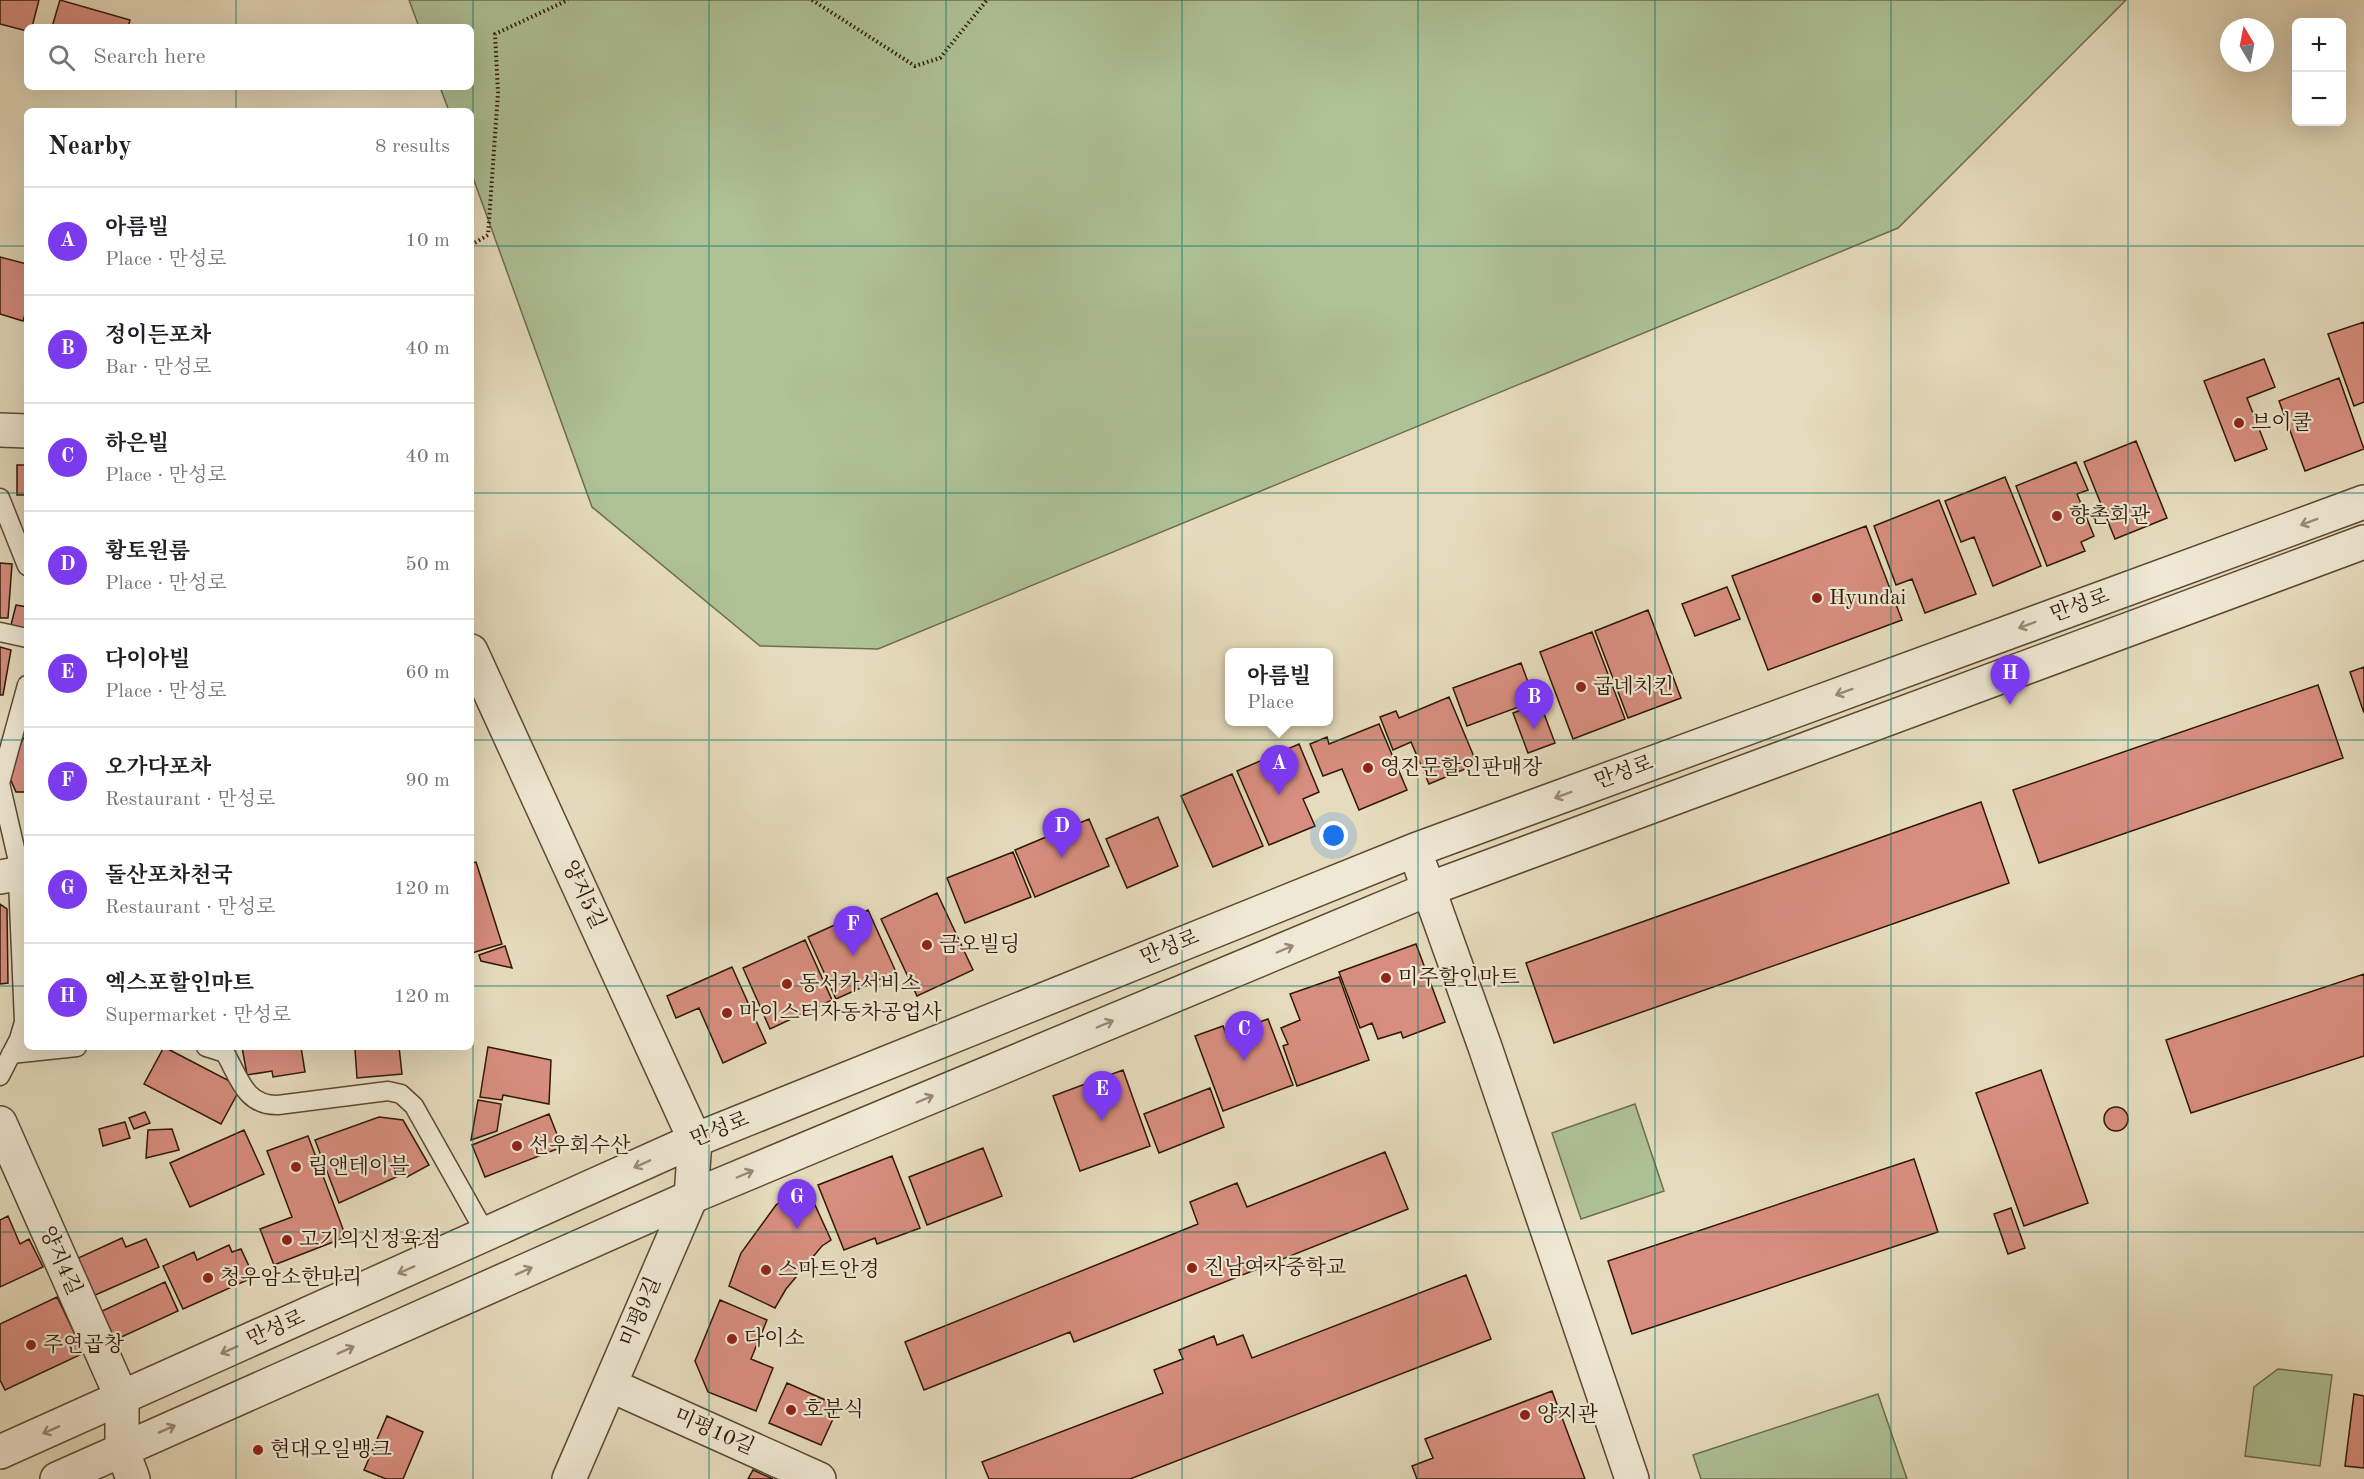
<!DOCTYPE html>
<meta charset="utf-8">
<style>
body{margin:0;font-family:"Old Standard TT","Noto Serif KR",serif;background:#f6f6f6;color:#202124}
.controls{position:absolute;right:18px;top:18px;display:grid;overflow:hidden;border-radius:9px;box-shadow:0 6px 24px #0002}
.controls button{width:54px;height:54px;display:grid;place-items:center;padding:0;border:0;border-bottom:2px solid #e0e0e0;background:#fff;color:#202124;font:30px sans-serif}
.compass{position:absolute;left:2220px;top:18px;width:54px;height:54px;border-radius:50%;background:#fff;box-shadow:0 6px 24px #0002;rotate:350deg}
.you{position:absolute;left:1334px;top:836px;width:21px;height:21px;margin:-15px;border:4px solid #fff;border-radius:50%;background:#1a73e8;box-shadow:0 0 0 9px #1a73e833}
.badge{display:grid;place-items:center;width:39px;height:39px;border-radius:50%;background:#7c3aed;color:#fff;font-size:20px;font-weight:700}
.pin{position:absolute;translate:-50% -50px;filter:drop-shadow(0 2px 3px #0008)}
.pin::after{content:'';position:absolute;top:32px;width:21px;height:18px;background:inherit;clip-path:polygon(0 0,100% 0,50% 100%)}
.popup{position:absolute;left:1225px;top:648px;width:108px;height:78px;box-sizing:border-box;display:grid;place-content:center;border-radius:9px;background:#fff;filter:drop-shadow(0 2px 4px #0005);font-size:20px;white-space:nowrap;color:#757577}
.popup b{font-size:22px;color:#202124}
.popup::after{content:'';position:absolute;left:50%;top:100%;margin-left:-12px;border:12px solid transparent;border-top-color:#fff}
.list{margin:0;padding:0;list-style:none}
h2{display:flex;justify-content:space-between;align-items:center;height:78px;margin:0;padding:0 24px;font-size:26px}
h2 small{font-size:20px;font-weight:400;color:#757577}
.list li{display:grid;grid-template-columns:39px 1fr auto;gap:18px;align-items:center;box-sizing:border-box;height:108px;padding:0 24px;border-top:2px solid #e0e0e0}
.list b{display:block;font-size:22px;white-space:nowrap}
.list p{margin:0;font-size:20px;white-space:nowrap;color:#757577}
.list em{font-size:20px;font-style:normal;color:#757577}
.icon{flex:none;width:33px;height:33px;fill:none;stroke:currentColor;stroke-width:2;stroke-linecap:round;stroke-linejoin:round}
.map{position:relative;flex:none;width:2364px;height:1479px;overflow:hidden}
.search{position:absolute;background:#fff;box-shadow:0 6px 24px #0002;left:24px;top:24px;width:450px;height:66px;display:flex;align-items:center;gap:15px;box-sizing:border-box;padding:0 21px;border-radius:9px;color:#757577;font-size:22px}
.panel{position:absolute;background:#fff;box-shadow:0 6px 24px #0002;left:24px;top:108px;width:450px;height:942px;border-radius:9px}
.map>svg:first-child{display:block}
.green{fill:#aec296;stroke:#6e6d4e;stroke-width:1.5}
.building{fill:#d88e7f;stroke:#2f1805;stroke-width:1.5}
.lines{fill:none;stroke-linecap:round;stroke-linejoin:round}
.service-casing{stroke:#5d4933;stroke-width:21}
.minor-casing{stroke:#5d4933;stroke-width:36}
.tertiary-casing{stroke:#5d4933;stroke-width:36}
.path{stroke:#2f1805;stroke-width:4;stroke-dasharray:1.5 3;stroke-linecap:butt}
.service{stroke:#efe8d4;stroke-width:18}
.minor{stroke:#efe8d4;stroke-width:33}
.tertiary{stroke:#efe8d4;stroke-width:33}
.oneway{stroke:#998a77}
.grid{fill:none;stroke:#0f766e;stroke-width:1.5;stroke-opacity:0.55}
.poi-dot{fill:#8f2418;stroke:#efe8d4;stroke-width:2}
.labels{text-anchor:middle;dominant-baseline:central;stroke-width:4.5;stroke-linejoin:round;paint-order:stroke}
.poi-label{font-size:21px;fill:#2f1805;stroke:#efe8d4;text-anchor:start}
.street-label{font-size:21px;fill:#2f1805;stroke:#efe8d4}
</style>
<div class="map">
<svg width="2364" height="1479" viewBox="0 0 2364 1479">
<rect width="100%" height="100%" fill="#e6dcbd"/>
<filter id="stains"><feTurbulence type="fractalNoise" baseFrequency=".00333" numOctaves="4"/><feColorMatrix values="0 0 0 0 .2 0 0 0 0 .09 0 0 0 0 .02 0 0 0 .5 -.17"/></filter>
<radialGradient id="worn" r=".72"><stop offset=".6" stop-color="#630" stop-opacity="0"/><stop offset="1" stop-color="#630" stop-opacity=".3"/></radialGradient>
<path class="green" d="M409,0H2126L1898,228L878,649L760,646L592,507L471,172V111H449L440,87H471V27H419Z
M1635,1104L1664,1191L1581,1219L1552,1133Z
M2278,1369L2332,1375L2320,1466L2245,1456L2254,1387Z
M1878,1394L1907,1479H1701L1693,1455Z"/>
<path class="building" d="M0,0H39L32,27H27V31L0,24Z
M60,0L130,20L128,27H52Z
M0,257L27,264V308L23,321L0,314Z
M2364,322V402L2354,406L2328,334Z
M2264,359L2275,387L2247,398L2267,449L2235,461L2204,381Z
M2339,378L2364,449L2305,471L2279,401Z
M2136,441L2167,518L2115,539L2084,462Z
M2076,462L2088,490L2077,494L2094,536L2081,542L2085,551L2047,566L2016,486Z
M17,465H27V495H17Z
M2005,477L2041,566L1993,586L1974,537L1961,542L1945,501Z
M1939,500L1976,594L1925,613L1912,579L1896,585L1874,526Z
M1866,526L1902,620L1768,670L1732,576Z
M0,563L12,564L8,618H0Z
M1727,587L1740,619L1695,636L1682,604Z
M16,605L27,607V629L11,625Z
M1648,610L1681,698L1628,718L1595,631Z
M1592,632L1625,719L1573,739L1540,652Z
M0,647L11,650L3,695H0Z
M1521,663L1535,701L1467,726L1453,688Z
M2364,667V713L2350,672Z
M2318,685L2343,758L2039,863L2013,790Z
M1449,697L1477,764L1429,784L1411,742L1393,750L1380,717L1396,711L1399,718Z
M1540,703L1555,743L1528,753L1513,713Z
M1379,724L1407,790L1359,810L1342,769L1323,776L1310,744L1327,737L1329,744Z
M23,738L27,740V792H16L9,776Z
M1299,744L1319,792L1303,799L1315,826L1269,845L1237,771Z
M1232,774L1263,846L1213,867L1181,796Z
M1981,802L2009,883L1554,1043L1526,963Z
M1158,817L1178,866L1127,888L1106,839Z
M1089,819L1109,866L1035,897L1015,850Z
M1013,852L1031,897L965,923L947,878Z
M476,862L502,944L472,953L471,863Z
M937,893L973,970L917,996L881,919Z
M0,904L7,909L8,983L0,984Z
M868,910L896,972L836,999L808,937Z
M805,940L832,1000L770,1029L743,968Z
M1416,944L1445,1022L1403,1038L1401,1032L1378,1039L1372,1023L1360,1028L1339,972Z
M505,946L512,968L481,961L479,955Z
M732,967L766,1043L723,1063L699,1008L676,1018L667,996Z
M2364,974V1056L2191,1113L2166,1040Z
M1339,977L1369,1060L1297,1086L1283,1046L1288,1044L1281,1028L1300,1020L1290,994Z
M1268,1019L1293,1085L1223,1111L1195,1036L1223,1026L1226,1034Z
M164,1047L241,1087L221,1124L144,1084Z
M235,1047H301L305,1072L273,1077L272,1071L247,1075L242,1047Z
M377,1047H399L402,1074L357,1078L355,1049Z
M488,1047L551,1060L549,1104L503,1095L502,1100L480,1097Z
M1123,1070L1150,1146L1080,1171L1053,1096Z
M2041,1070L2088,1203L2024,1226L1976,1093Z
M1210,1088L1224,1127L1159,1153L1144,1114Z
M478,1100L501,1104L497,1131L471,1140Z
M2104 1119a12 12 0 1 1 24 0a12 12 0 1 1-24 0Z
M145,1112L150,1123L134,1129L129,1118Z
M549,1114L562,1147L485,1177L472,1145Z
M379,1117L403,1120L429,1165L407,1177L405,1173L339,1203L315,1140Z
M125,1122L130,1138L103,1146L99,1129Z
M172,1129L179,1150L146,1158L148,1130Z
M244,1130L264,1174L190,1207L170,1163Z
M308,1136L346,1237L274,1265L260,1229L292,1217L267,1151Z
M983,1148L1002,1196L927,1225L909,1177Z
M1385,1152L1408,1209L1074,1342L1070,1332L924,1390L905,1342L1198,1224L1190,1202L1237,1183L1247,1207Z
M892,1156L920,1228L877,1244L875,1238L844,1250L818,1185Z
M1914,1159L1938,1232L1632,1334L1608,1261Z
M805,1183L831,1240L822,1246L786,1289L775,1308L729,1286L741,1253L776,1205Z
M2011,1208L2025,1248L2008,1254L1994,1214Z
M8,1216L20,1244L29,1239L43,1267L0,1287V1220Z
M122,1238L126,1247L146,1239L159,1267L93,1296L76,1259Z
M229,1245L232,1252L241,1249L254,1277L183,1309L163,1266L194,1252L197,1260Z
M1466,1275L1491,1339L1130,1479H989L982,1462L1163,1393L1154,1370L1183,1359L1179,1350L1214,1336L1217,1345L1243,1335L1252,1358Z
M165,1282L178,1311L115,1340L102,1311Z
M57,1297L84,1353L5,1390L0,1380V1324Z
M720,1300L767,1320L751,1359L773,1368L756,1411L708,1392L695,1361Z
M787,1383L839,1406L821,1445L769,1423Z
M1552,1391L1585,1479H1417L1412,1466L1433,1458L1425,1439Z
M2354,1394L2364,1396V1468L2345,1466Z
M387,1416L423,1432L403,1479H386L364,1470Z
M753,1470L773,1479H748Z"/>
<g class="lines">
<g class="service-casing">
<path id="service" d="M0,498L27,566
M0,632L27,638
M206,1047L225,1053C239,1077 245,1106 278,1105L388,1091L401,1094L414,1106L486,1234
M11,1054L77,1047
M0,1076L19,1039L24,1022L17,857L0,783L27,685"/>
</g>
<g class="minor-casing">
<path id="minor" d="M0,430L27,431
M471,651L695,1140L691,1197L569,1479
M0,877L17,874
M0,1123L122,1398V1449L133,1479
M610,1385L819,1479"/>
</g>
<g class="tertiary-casing">
<path id="tertiary" d="M1421,868L1485,1047L1632,1479
M0,1452L695,1140L1415,850L2364,502
M57,1479L691,1197L1429,889L2364,542"/>
</g>
<path class="path" d="M812,0L915,66L940,58L987,0
M471,245L488,235L498,93L495,34L568,0"/>
<use href="#service" class="service"/>
<use href="#minor" class="minor"/>
<use href="#tertiary" class="tertiary"/>
</g>
<defs><path id="oneway-shaft" d="M-6 0H5M1.5-3L5.5 0L1.5 3" fill="none" stroke-width="1.6" stroke-linecap="round" stroke-linejoin="round" transform="scale(1.5)"/></defs>
<g class="oneway">
<use href="#oneway-shaft" transform="translate(2309 522) rotate(160)"/>
<use href="#oneway-shaft" transform="translate(2027 625) rotate(160)"/>
<use href="#oneway-shaft" transform="translate(1844 692) rotate(160)"/>
<use href="#oneway-shaft" transform="translate(1563 795) rotate(160)"/>
<use href="#oneway-shaft" transform="translate(1285 949) rotate(-23)"/>
<use href="#oneway-shaft" transform="translate(1105 1024) rotate(-23)"/>
<use href="#oneway-shaft" transform="translate(925 1099) rotate(-23)"/>
<use href="#oneway-shaft" transform="translate(642 1164) rotate(156)"/>
<use href="#oneway-shaft" transform="translate(745 1174) rotate(-23)"/>
<use href="#oneway-shaft" transform="translate(406 1270) rotate(156)"/>
<use href="#oneway-shaft" transform="translate(524 1271) rotate(-24)"/>
<use href="#oneway-shaft" transform="translate(229 1350) rotate(156)"/>
<use href="#oneway-shaft" transform="translate(346 1350) rotate(-24)"/>
<use href="#oneway-shaft" transform="translate(167 1429) rotate(-24)"/>
<use href="#oneway-shaft" transform="translate(51 1430) rotate(156)"/>
</g>
<path class="grid" d="M236,0V27M473,0V1479M709,0V1479M946,0V1479M1182,0V1479M1418,0V1479M1655,0V1479M1891,0V1479M2128,0V1479M236,87V111M0,246H27M471,246H2364M0,493H27M471,493H2364M0,740H27M471,740H2364M0,986H27M471,986H2364M236,1047V1479M0,1232H2364"/>
<g class="poi-dot">
<circle cx="2239" cy="423" r="6"/>
<circle cx="2057" cy="516" r="6"/>
<circle cx="1817" cy="598" r="6"/>
<circle cx="1581" cy="687" r="6"/>
<circle cx="1368" cy="768" r="6"/>
<circle cx="927" cy="945" r="6"/>
<circle cx="1386" cy="978" r="6"/>
<circle cx="787" cy="984" r="6"/>
<circle cx="727" cy="1013" r="6"/>
<circle cx="517" cy="1146" r="6"/>
<circle cx="296" cy="1167" r="6"/>
<circle cx="287" cy="1240" r="6"/>
<circle cx="1192" cy="1268" r="6"/>
<circle cx="766" cy="1270" r="6"/>
<circle cx="208" cy="1278" r="6"/>
<circle cx="732" cy="1339" r="6"/>
<circle cx="31" cy="1345" r="6"/>
<circle cx="791" cy="1410" r="6"/>
<circle cx="1525" cy="1415" r="6"/>
<circle cx="258" cy="1450" r="6"/>
</g>
<g class="labels">
<g class="poi-label">
<text x="2251" y="423">브이쿨</text>
<text x="2069" y="516">향촌회관</text>
<text x="1829" y="598">Hyundai</text>
<text x="1593" y="687">굽네치킨</text>
<text x="1380" y="768">영진문할인판매장</text>
<text x="939" y="945">금오빌딩</text>
<text x="1398" y="978">미주할인마트</text>
<text x="799" y="984">동서카서비스</text>
<text x="739" y="1013">마이스터자동차공업사</text>
<text x="529" y="1146">선우회수산</text>
<text x="308" y="1167">립앤테이블</text>
<text x="299" y="1240">고기의신정육점</text>
<text x="1204" y="1268">진남여자중학교</text>
<text x="778" y="1270">스마트안경</text>
<text x="220" y="1278">청우암소한마리</text>
<text x="744" y="1339">다이소</text>
<text x="43" y="1345">주연곱창</text>
<text x="803" y="1410">호분식</text>
<text x="1537" y="1415">양지관</text>
<text x="270" y="1450">현대오일뱅크</text>
</g>
<g class="street-label">
<text transform="translate(2080 606) rotate(-20)">만성로</text>
<text transform="translate(1624 773) rotate(-20)">만성로</text>
<text transform="translate(583 895) rotate(65)">양지5길</text>
<text transform="translate(1170 948) rotate(-22)">만성로</text>
<text transform="translate(720 1130) rotate(-22)">만성로</text>
<text transform="translate(60 1261) rotate(66)">양지4길</text>
<text transform="translate(641 1312) rotate(-67)">미평9길</text>
<text transform="translate(276 1329) rotate(-24)">만성로</text>
<text transform="translate(714 1432) rotate(24)">미평10길</text>
</g>
</g>
<rect width="100%" height="100%" filter="url(#stains)"/>
<rect width="100%" height="100%" fill="url(#worn)"/>
</svg>
<div class="controls">
<button>+</button>
<button>−</button>
</div>
<svg class="compass" viewBox="-18 -18 36 36"><path d="M0-13l5 13h-10z" fill="#e53935"/><path d="M0 13l5-13h-10z" fill="#757577"/></svg>
<div class="you"></div>
<div class="pin badge" style="left:1279px;top:795px">A</div>
<div class="popup"><b>아름빌</b>Place</div>
<div class="pin badge" style="left:1534px;top:729px">B</div>
<div class="pin badge" style="left:1244px;top:1061px">C</div>
<div class="pin badge" style="left:1062px;top:858px">D</div>
<div class="pin badge" style="left:1102px;top:1121px">E</div>
<div class="pin badge" style="left:853px;top:956px">F</div>
<div class="pin badge" style="left:797px;top:1229px">G</div>
<div class="pin badge" style="left:2010px;top:705px">H</div>
<div class="search"><svg class="icon" aria-label="search" viewBox="0 0 24 24"><circle cx="10" cy="10" r="6"/><path d="M15 15l6 6"/></svg>Search here</div>
<section class="panel">
<h2>Nearby<small>8 results</small></h2>
<ul class="list">
<li><span class="badge">A</span><div><b>아름빌</b><p>Place · 만성로</p></div><em>10 m</em></li>
<li><span class="badge">B</span><div><b>정이든포차</b><p>Bar · 만성로</p></div><em>40 m</em></li>
<li><span class="badge">C</span><div><b>하은빌</b><p>Place · 만성로</p></div><em>40 m</em></li>
<li><span class="badge">D</span><div><b>황토원룸</b><p>Place · 만성로</p></div><em>50 m</em></li>
<li><span class="badge">E</span><div><b>다이아빌</b><p>Place · 만성로</p></div><em>60 m</em></li>
<li><span class="badge">F</span><div><b>오가다포차</b><p>Restaurant · 만성로</p></div><em>90 m</em></li>
<li><span class="badge">G</span><div><b>돌산포차천국</b><p>Restaurant · 만성로</p></div><em>120 m</em></li>
<li><span class="badge">H</span><div><b>엑스포할인마트</b><p>Supermarket · 만성로</p></div><em>120 m</em></li>
</ul>
</section>
</div>
